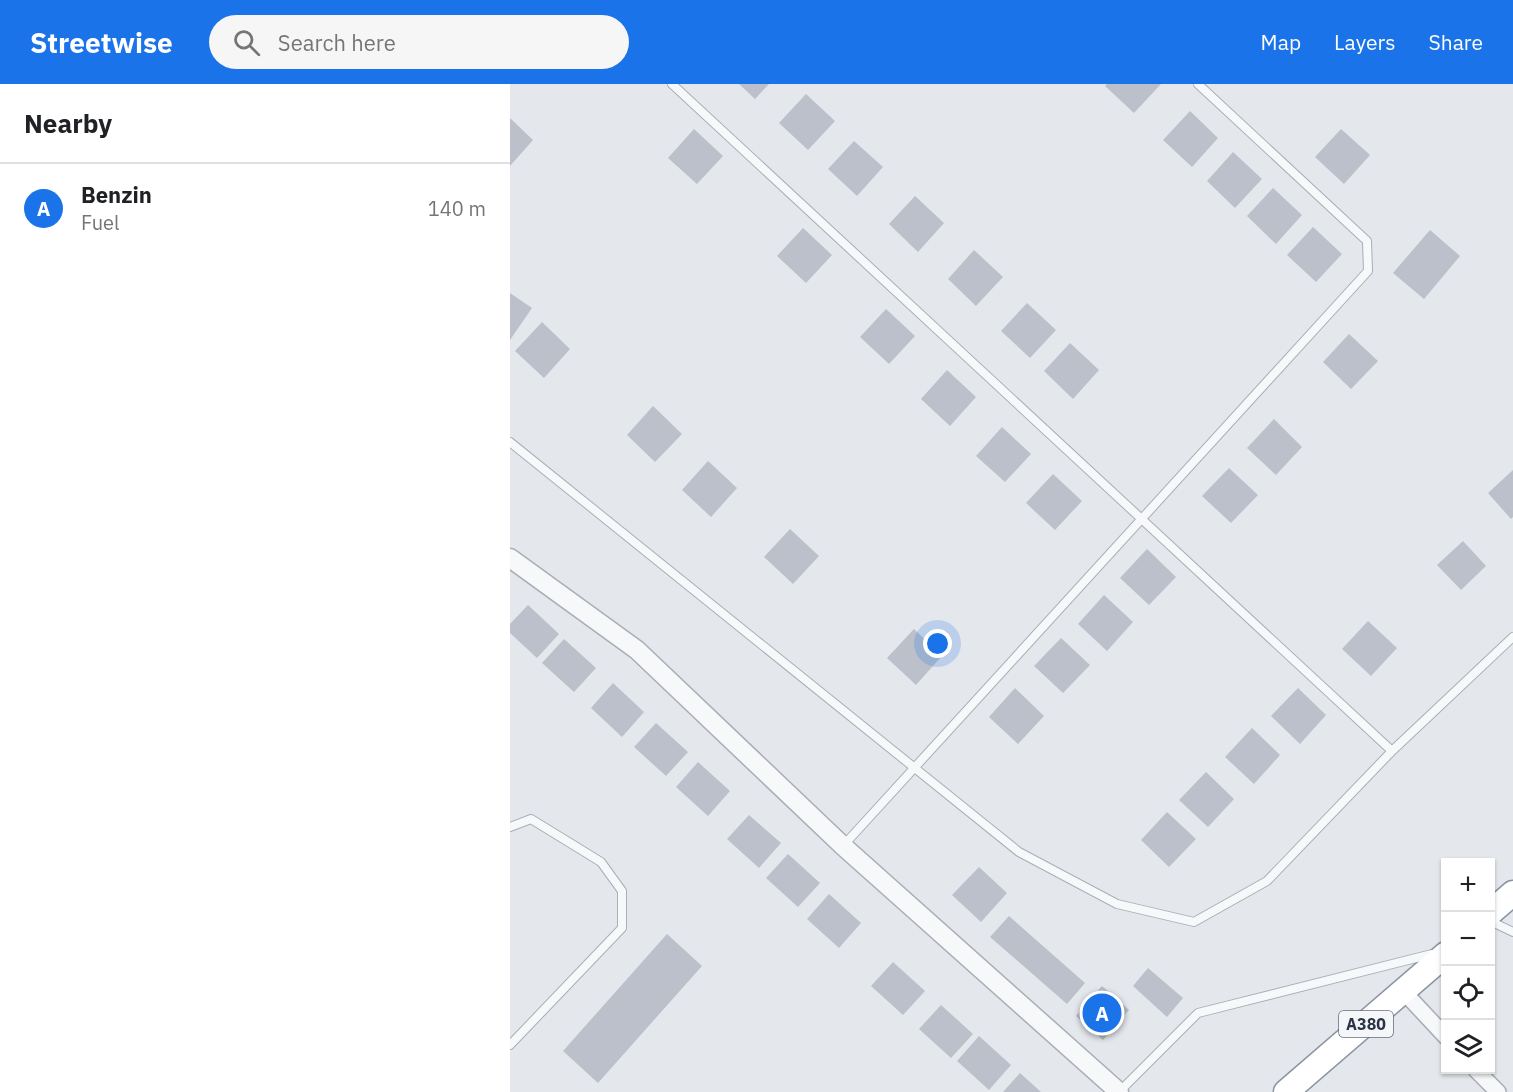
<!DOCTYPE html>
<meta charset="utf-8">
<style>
body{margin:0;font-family:"IBM Plex Sans",sans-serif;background:#f6f6f6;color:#202124}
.controls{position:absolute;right:18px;bottom:18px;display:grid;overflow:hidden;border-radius:0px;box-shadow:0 2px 4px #0004}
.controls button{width:54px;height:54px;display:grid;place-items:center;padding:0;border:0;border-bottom:2px solid #e0e0e0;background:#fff;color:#202124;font:30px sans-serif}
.you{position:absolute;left:428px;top:560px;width:21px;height:21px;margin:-15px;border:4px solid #fff;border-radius:50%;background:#1a73e8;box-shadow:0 0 0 9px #1a73e833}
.badge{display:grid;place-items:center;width:39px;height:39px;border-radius:50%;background:#1a73e8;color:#fff;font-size:20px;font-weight:700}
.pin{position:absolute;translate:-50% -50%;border:3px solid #fff;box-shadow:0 2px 6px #0006}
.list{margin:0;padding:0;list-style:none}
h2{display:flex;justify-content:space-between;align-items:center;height:78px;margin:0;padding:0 24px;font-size:26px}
h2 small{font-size:20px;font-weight:400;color:#757577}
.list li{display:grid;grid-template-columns:39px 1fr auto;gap:18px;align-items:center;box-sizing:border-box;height:90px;padding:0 24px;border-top:2px solid #e0e0e0}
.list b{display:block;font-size:22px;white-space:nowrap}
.list p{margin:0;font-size:20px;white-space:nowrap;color:#757577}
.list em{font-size:20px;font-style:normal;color:#757577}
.icon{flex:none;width:33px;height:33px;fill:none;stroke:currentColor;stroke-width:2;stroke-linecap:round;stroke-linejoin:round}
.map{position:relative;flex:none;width:1003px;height:1008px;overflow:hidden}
header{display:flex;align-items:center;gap:36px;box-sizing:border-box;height:84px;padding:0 30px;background:#1a73e8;color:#fff}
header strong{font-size:28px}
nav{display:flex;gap:33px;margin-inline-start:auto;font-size:21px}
.search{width:420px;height:54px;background:#f6f6f6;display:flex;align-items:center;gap:15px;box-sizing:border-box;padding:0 21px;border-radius:33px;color:#757577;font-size:22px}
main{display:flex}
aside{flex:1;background:#fff}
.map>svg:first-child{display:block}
.building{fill:#bbc0ca}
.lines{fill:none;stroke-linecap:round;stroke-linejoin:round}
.service-casing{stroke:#a9aeb7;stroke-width:10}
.minor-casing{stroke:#a9aeb7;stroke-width:18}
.tertiary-casing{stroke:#a9aeb7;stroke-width:21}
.trunk-casing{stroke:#8b94a3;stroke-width:27}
.service{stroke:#f7f8fa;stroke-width:8}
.minor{stroke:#f7f8fa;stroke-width:15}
.tertiary{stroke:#f7f8fa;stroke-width:18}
.trunk{stroke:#fff;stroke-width:24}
.labels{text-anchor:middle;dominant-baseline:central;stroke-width:4.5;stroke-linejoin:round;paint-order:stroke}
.shield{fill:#f4f6f9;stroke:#676e7b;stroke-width:1.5}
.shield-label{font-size:16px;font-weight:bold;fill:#2b3445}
</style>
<header>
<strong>Streetwise</strong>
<div class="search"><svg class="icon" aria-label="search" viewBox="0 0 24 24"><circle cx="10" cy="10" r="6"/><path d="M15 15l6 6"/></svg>Search here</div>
<nav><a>Map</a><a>Layers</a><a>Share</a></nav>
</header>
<main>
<aside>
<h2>Nearby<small></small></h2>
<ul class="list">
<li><span class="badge">A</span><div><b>Benzin</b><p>Fuel</p></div><em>140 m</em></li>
</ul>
</aside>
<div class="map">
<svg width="1003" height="1008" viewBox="0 0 1003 1008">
<rect width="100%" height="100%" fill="#e4e7ec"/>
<path class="building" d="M229,0H259L245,15Z
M597,0H651L624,29L595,2Z
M296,10L325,37L298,66L269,39Z
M680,27L708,54L682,83L653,56Z
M0,34L23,56L0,82Z
M184,45L213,72L187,100L158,74Z
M831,45L860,71L834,100L805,73Z
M344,57L373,83L347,112L318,85Z
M723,68L752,95L725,124L697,97Z
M763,104L792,131L766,160L737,132Z
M405,112L434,139L408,168L379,140Z
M803,143L832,170L806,198L777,171Z
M293,144L322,171L296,199L267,172Z
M920,146L950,172L914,215L883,189Z
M464,166L493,193L466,222L438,195Z
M0,209L22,224L0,256Z
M517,219L546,246L520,274L491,247Z
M376,225L405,252L379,280L350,253Z
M32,238L60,265L34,294L5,267Z
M839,250L868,277L841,305L813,278Z
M560,259L589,286L563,315L534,287Z
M437,286L466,313L440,342L411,315Z
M143,322L172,350L145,378L117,351Z
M764,335L792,363L766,391L737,364Z
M492,343L521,370L495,398L466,372Z
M198,377L227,404L201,433L172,406Z
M719,384L748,411L721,439L692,412Z
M1003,386V433L1001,435L978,409Z
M543,390L572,417L545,446L516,419Z
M280,445L309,472L283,500L254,473Z
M953,457L976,482L951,506L927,481Z
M637,465L666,493L639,521L610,494Z
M594,511L623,538L597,567L568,540Z
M18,521L49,550L27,574L0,549V540Z
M858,537L887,564L861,592L832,565Z
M404,545L432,572L406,601L377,574Z
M551,554L580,581L553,609L524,582Z
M54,555L86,584L64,608L32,579Z
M103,599L134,628L112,653L81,624Z
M505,604L534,632L508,660L479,633Z
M788,604L816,631L790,660L761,632Z
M146,639L178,668L156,692L124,663Z
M742,644L770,671L744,700L715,673Z
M188,678L220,707L198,732L166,703Z
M696,688L724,715L698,743L669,716Z
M657,728L686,755L659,783L631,756Z
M239,731L271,759L249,784L217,755Z
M278,770L310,799L288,823L256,794Z
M469,783L497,809L471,838L442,811Z
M319,810L351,839L329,864L297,835Z
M499,832L575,899L557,920L480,853Z
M157,850L192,882L88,999L53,967Z
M383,878L415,907L393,931L361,902Z
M638,884L673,914L657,933L623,902Z
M592,902L619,926L593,956L566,932Z
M431,921L463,950L441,974L409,945Z
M469,952L501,981L479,1006L447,977Z
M510,989L531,1008H493Z"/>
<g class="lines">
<g class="service-casing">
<path id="service" d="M162,0L882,667
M0,358L509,768L607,820L684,838L757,797L882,667L1003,553
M0,743L21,735L91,778L112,807V844L0,961
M333,762L858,187L857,157L688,0
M980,837L1003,848
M609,1008L688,929L922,870"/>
</g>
<g class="minor-casing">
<path id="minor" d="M894,908L936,953
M966,986L988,1008"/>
</g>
<g class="tertiary-casing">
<path id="tertiary" d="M0,474L127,566L333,762L609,1008"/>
</g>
<g class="trunk-casing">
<path id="trunk" d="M980,829L1003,809
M776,1008L936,870"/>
</g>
<use href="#service" class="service"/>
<use href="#minor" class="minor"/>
<use href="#tertiary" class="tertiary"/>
<use href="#trunk" class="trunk"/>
</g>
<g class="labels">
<rect class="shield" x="829" y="927" width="54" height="26" rx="4.5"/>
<g class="shield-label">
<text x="856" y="940">A380</text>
</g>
</g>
</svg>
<div class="controls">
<button>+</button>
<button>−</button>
<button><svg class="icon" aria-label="locate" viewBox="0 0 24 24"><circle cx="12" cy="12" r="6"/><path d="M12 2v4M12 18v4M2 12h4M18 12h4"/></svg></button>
<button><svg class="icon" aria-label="layers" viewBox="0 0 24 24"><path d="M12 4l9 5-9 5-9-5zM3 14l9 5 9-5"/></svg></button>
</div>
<div class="you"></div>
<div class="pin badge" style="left:592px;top:929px">A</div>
</div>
</main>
